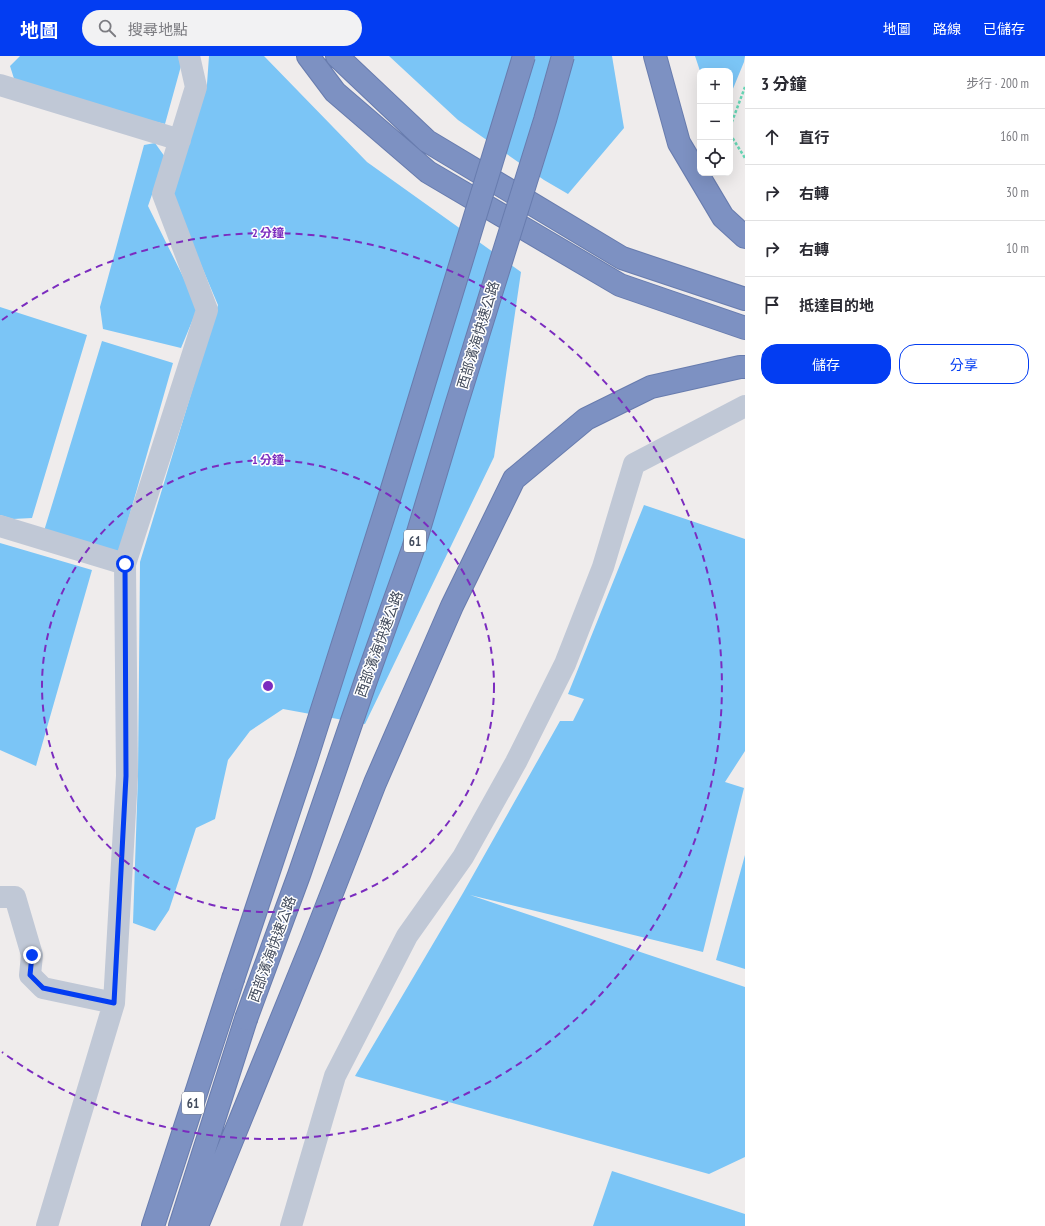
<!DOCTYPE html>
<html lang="zh-TW">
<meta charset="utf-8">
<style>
body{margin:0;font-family:"PT Sans Narrow","Noto Sans TC",sans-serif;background:#f2f2f3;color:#2b2b33}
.controls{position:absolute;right:12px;top:12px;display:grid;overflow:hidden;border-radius:8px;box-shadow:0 4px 16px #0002}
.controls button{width:36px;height:36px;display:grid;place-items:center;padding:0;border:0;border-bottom:1px solid #e1e1e2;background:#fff;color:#2b2b33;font:20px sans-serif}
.stop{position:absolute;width:12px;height:12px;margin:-9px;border:3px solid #033df2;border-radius:50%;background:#fff}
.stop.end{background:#033df2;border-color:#fff;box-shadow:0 1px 4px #0008}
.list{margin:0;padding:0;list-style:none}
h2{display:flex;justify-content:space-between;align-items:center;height:52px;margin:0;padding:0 16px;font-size:17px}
h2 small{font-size:13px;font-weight:400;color:#7c7c81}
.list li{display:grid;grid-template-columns:26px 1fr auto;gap:12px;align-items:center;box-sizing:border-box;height:56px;padding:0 16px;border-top:1px solid #e1e1e2}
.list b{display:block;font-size:15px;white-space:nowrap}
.list em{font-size:13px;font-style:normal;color:#7c7c81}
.actions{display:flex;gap:8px;padding:12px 16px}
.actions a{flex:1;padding:9px 0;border:1px solid #033df2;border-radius:16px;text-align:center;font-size:14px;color:#033df2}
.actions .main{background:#033df2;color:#fff}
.icon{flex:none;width:22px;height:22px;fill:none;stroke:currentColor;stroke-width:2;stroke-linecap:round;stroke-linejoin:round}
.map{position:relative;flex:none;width:745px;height:1170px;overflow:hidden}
header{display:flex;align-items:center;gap:24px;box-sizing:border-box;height:56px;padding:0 20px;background:#033df2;color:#fff}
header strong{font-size:19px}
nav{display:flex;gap:22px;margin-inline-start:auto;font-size:14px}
.search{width:280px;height:36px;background:#f2f2f3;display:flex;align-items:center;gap:10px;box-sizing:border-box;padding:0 14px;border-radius:22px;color:#7c7c81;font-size:15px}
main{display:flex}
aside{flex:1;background:#fff}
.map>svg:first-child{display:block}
.water{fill:#7bc5f6}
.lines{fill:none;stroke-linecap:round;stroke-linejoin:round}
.highway-casing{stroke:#687cae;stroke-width:24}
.path{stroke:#67d6b5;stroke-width:2.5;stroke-dasharray:3 2;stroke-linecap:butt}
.minor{stroke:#c0c8d6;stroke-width:22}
.highway{stroke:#7d91c2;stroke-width:22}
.highway-bridge-casing{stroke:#687cae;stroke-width:24;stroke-linecap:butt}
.highway-bridge{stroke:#7d91c2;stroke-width:22}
.route{stroke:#033df2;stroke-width:5}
.ring{fill:none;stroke:#7b2cbf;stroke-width:2;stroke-dasharray:7 5}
.labels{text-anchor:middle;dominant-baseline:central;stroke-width:3;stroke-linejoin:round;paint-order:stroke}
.shield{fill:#fff;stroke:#7b818d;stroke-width:1}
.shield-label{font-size:13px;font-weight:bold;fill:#424b5c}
.street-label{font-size:14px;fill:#424b5c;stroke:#fff}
.centre{fill:#7b2cbf;stroke:#fff;stroke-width:2}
.ring-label{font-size:12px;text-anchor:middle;font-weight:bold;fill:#7b2cbf;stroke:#fff;stroke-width:3;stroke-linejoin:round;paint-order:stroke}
</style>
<header>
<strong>地圖</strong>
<div class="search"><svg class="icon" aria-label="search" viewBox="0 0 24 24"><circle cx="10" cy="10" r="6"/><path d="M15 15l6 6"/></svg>搜尋地點</div>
<nav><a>地圖</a><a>路線</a><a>已儲存</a></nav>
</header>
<main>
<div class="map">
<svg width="745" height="1170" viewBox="0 0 745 1170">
<rect width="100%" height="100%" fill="#efecec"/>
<path class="water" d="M20,0H179L181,10L165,68L17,32L10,10Z
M209,0H264L367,106L521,216L494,401L365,668L283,653L250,675L228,704L215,763L196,772L169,854L155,875L133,867L138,720L140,506L218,249L171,138L207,28Z
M389,0H612L624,72L568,138L544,124L458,64Z
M695,0H745L744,6L730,40V15H700Z
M155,87L165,101L148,150L198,251L181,292L103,273L100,251L144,89Z
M0,251L87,279L32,462L13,463L0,459Z
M102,285L173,307L119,496L44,475Z
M644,449L745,483V695L725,726L744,732L703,896L470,839L745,931V1101L709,1118L355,1020L463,837L560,665H573L584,643L568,638Z
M0,487L92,514L36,710L0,694Z
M745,799V913L716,904Z
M612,1115L745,1158V1170H593Z"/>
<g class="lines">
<g class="highway-casing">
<path id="highway" d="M308,0L335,36L428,116L620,229L745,272
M337,0L427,85L622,202L745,243
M655,0L679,87L723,161L745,181
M153,1170L233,923
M180,1170L246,963
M197,1170L312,888L375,727L452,550L514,423L586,363L651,331L740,311H745"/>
</g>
<path class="path" d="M730,71L745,31
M730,78L745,102"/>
<path class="minor" d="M0,29L180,84
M0,470L125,508
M0,841H15L32,899L30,919L43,932L114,947
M47,1170L114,947L127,720L125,508L207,254L163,138L196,31L189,0
M291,1170L335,1020L407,880L463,801L516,706L565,608L603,511L634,408L745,350"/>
<use href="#highway" class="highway"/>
<g class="highway-bridge-casing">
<path id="highway-bridge" d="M233,923L306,704L388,446L524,0
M246,963L299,819L365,627L413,493L455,353L545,64L563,0"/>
</g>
<use href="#highway-bridge" class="highway-bridge"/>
</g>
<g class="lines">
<path class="route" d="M32,899L30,919L43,932L114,947L126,720L125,508"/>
</g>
<g class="ring">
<circle cx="268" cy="630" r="226"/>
<path d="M2 264A453 453 0 1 1 2 996"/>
</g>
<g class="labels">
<g class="shield">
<rect x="404" y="474" width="22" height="22" rx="3"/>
<rect x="182" y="1036" width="22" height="22" rx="3"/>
</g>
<g class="shield-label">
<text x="415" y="485">61</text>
<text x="193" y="1047">61</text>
</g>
<g class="street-label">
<text transform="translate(478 279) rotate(-73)">西部濱海快速公路</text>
<text transform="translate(379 588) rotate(-70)">西部濱海快速公路</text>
<text transform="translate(272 893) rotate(-70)">西部濱海快速公路</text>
</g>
</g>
<circle cx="268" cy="630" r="6" class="centre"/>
<g class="ring-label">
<text x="268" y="181">2 分鐘</text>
<text x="268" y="408">1 分鐘</text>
</g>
</svg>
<div class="controls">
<button>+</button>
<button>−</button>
<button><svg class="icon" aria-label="locate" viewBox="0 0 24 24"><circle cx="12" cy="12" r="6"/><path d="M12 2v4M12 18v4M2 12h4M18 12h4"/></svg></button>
</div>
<div class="stop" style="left:125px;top:508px"></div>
<div class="stop end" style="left:32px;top:899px"></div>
</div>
<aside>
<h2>3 分鐘<small>步行 · 200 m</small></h2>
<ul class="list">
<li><svg class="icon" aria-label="ahead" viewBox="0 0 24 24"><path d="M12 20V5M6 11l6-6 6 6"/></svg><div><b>直行</b></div><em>160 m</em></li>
<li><svg class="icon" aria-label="right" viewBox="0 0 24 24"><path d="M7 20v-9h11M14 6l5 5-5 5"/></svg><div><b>右轉</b></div><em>30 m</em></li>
<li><svg class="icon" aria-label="right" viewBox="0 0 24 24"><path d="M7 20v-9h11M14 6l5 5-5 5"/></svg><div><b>右轉</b></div><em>10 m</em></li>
<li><svg class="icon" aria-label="arrive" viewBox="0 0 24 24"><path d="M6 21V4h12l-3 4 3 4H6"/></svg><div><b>抵達目的地</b></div></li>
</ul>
<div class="actions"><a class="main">儲存</a><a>分享</a></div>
</aside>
</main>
